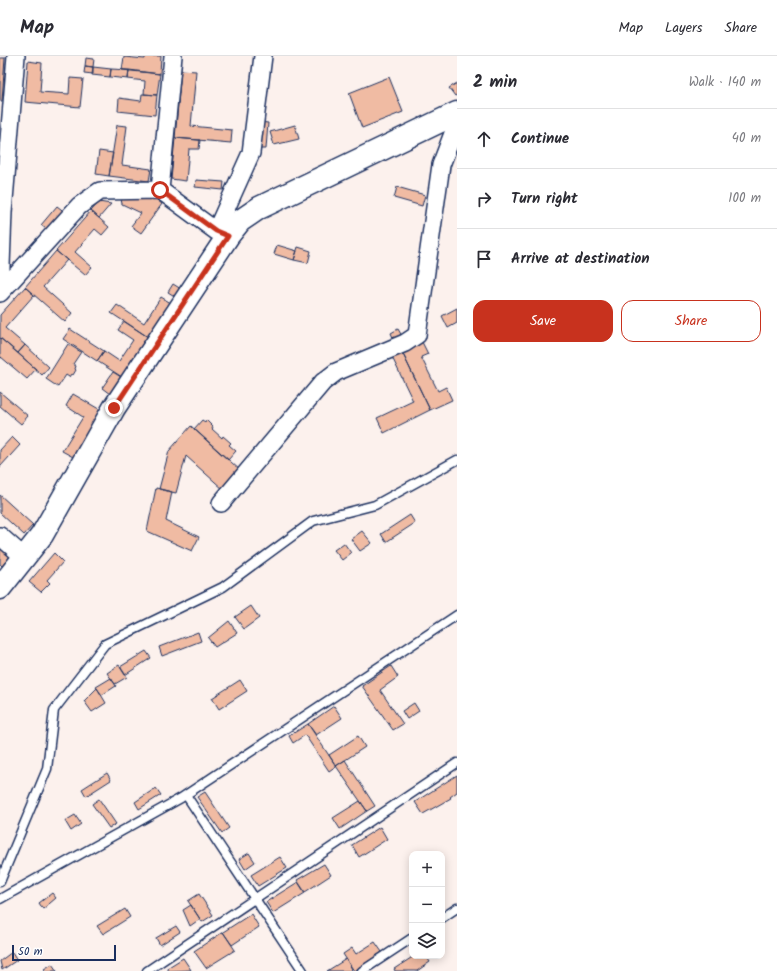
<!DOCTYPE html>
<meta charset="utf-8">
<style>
body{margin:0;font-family:Kalam,sans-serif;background:#f2f2f3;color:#2b2b33}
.controls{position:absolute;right:12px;bottom:12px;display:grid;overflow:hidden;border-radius:8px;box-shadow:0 2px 10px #0003}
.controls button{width:36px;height:36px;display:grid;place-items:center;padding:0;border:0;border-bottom:1px solid #e1e1e2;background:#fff;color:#2b2b33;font:20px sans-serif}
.scale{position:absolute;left:12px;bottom:10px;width:104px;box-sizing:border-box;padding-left:4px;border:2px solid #1b2f5e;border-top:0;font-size:11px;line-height:14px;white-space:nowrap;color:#1b2f5e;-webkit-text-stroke:3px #fff;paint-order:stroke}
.stop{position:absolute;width:12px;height:12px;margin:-9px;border:3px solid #c8321e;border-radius:50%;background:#fff}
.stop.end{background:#c8321e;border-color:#fff;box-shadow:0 1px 4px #0008}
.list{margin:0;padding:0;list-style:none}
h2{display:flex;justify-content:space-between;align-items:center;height:52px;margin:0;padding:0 16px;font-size:17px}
h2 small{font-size:13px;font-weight:400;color:#7c7c81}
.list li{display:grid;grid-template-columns:26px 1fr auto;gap:12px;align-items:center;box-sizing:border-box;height:60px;padding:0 16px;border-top:1px solid #e1e1e2}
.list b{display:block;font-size:15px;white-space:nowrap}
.list em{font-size:13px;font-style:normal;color:#7c7c81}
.actions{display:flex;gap:8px;padding:12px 16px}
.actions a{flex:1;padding:9px 0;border:1px solid #c8321e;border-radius:12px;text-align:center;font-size:14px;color:#c8321e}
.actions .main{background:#c8321e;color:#fff}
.icon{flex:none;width:22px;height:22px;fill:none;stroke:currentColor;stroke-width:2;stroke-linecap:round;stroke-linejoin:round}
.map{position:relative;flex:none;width:457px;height:915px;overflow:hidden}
header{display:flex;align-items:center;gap:24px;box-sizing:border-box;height:56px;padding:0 20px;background:#fff;border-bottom:1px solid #e1e1e2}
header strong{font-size:19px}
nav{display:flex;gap:22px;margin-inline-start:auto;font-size:14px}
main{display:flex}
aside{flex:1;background:#fff}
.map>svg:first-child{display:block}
.building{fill:#f0bba3;stroke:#1b2f5e}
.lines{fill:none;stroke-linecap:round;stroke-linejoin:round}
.lane-casing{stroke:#1b2f5e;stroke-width:11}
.street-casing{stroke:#1b2f5e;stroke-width:20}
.secondary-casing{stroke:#1b2f5e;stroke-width:25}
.lane{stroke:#fff;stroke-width:8}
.street{stroke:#fff;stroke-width:17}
.secondary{stroke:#fff;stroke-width:22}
.route{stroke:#c8321e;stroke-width:5}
</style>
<header>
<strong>Map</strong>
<nav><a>Map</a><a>Layers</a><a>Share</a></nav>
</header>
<main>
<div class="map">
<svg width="457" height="915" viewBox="0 0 457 915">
<rect width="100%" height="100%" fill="#fcf1ed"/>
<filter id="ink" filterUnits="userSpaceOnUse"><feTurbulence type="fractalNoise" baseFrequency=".025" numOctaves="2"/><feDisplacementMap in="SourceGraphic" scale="8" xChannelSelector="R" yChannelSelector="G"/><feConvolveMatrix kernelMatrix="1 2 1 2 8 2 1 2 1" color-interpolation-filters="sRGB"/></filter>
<g filter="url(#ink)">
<path class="building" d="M145,0H161L160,18L122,14L124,1L145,3Z
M0,2H5L2,45H0Z
M86,2L94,3L93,11L85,10Z
M28,5L42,7L40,36L69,38L70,22L83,23L80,51L25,46Z
M85,10L93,11V18L84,17Z
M93,11L111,13L110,21L92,19Z
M111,13L129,14L128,23L110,21Z
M129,14L160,18L157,39L144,38L145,25L128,23Z
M181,14L196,15L191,70L232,74L231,87L175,82Z
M389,21L403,56L362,72L349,37Z
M457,27V39L455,40L449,32Z
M142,38L157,39L155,59L118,55L119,42L141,45Z
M259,66L268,67L266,93H257Z
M117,69L127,70L122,109L151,113L149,125L109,120Z
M295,69L299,83L274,89L270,76Z
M175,82L200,84L199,93H189L186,125L171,123Z
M99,95L113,97L109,120L96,118Z
M196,124L224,126L223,134L195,131Z
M397,131L425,139L422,150L394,142Z
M153,141L162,148L141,177L131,170L141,157L122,148L121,143Z
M99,146L111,148L99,162L91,155Z
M57,150L66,157L50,176L41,169Z
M91,155L109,171L102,179L95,173L75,196L92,211L85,219L56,195Z
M277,189L297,195L294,204L274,198Z
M298,191L311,195L308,207L294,204Z
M56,195L67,204L43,231L72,257L65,266L25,231Z
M173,228L181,233L176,241L168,236Z
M25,231L34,239L5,272L25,289L18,297L0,282V259Z
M161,241L174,249L151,283L111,257L117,249L144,267Z
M457,252V267L448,272L442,260Z
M124,265L151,283L125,323L97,305L104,295L119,305L133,284L118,274Z
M70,273L104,295L97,305L63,283Z
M398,273L402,280L394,284L391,277Z
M0,282L36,313L27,323L1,301L0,303Z
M421,284L428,298L421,301L438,335L446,331L452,344L430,354L401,294Z
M68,288L81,296L73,308L76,310L75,313L76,314L73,319L71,318L69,321L66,319L58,331L46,323Z
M25,289L49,311L42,319L18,297Z
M401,294L430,354L384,377L377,362L413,345L391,299Z
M113,316L121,321L110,338L102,332Z
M0,336L28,360L21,368L0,350Z
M73,338L104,356L75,402L62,395L83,361L66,350Z
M202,364L205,366L206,364L213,371L212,373L222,382L223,380L231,387L229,389L236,395L228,404L194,373Z
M191,370L241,415L224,434L186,400L176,437L159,433L169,395Z
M12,381L20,389L0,411V394Z
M156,432L172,436L166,465L199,481L192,495L147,475Z
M0,439L33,469L24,479L0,457Z
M410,459L415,467L386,486L381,478Z
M362,475L372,487L360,495L351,483Z
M344,487L351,497L342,504L334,494Z
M0,489L11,499L2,510L0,508Z
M54,497L63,506L47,524L50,527L41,536L29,526Z
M251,550L259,562L244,573L235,561Z
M229,565L237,577L215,591L208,582Z
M198,576L201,585L162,600L159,591Z
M146,595L151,602L125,619L120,611Z
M119,609L127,621L115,628L107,617Z
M391,610L398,621L380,634L403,668L393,674L362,630Z
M111,622L116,630L102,639L96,631Z
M240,624L247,635L219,653L212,642Z
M97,632L106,647L92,656L84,645Z
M414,647L419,655L407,663L402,655Z
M334,650L342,662L316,679L308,668Z
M308,668L336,710L329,715L305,679L293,687L289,680Z
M358,680L365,691L336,710L329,699Z
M345,704L375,750L367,755L336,710Z
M107,717L111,724L86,740L82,733Z
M457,719V736L450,741L451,742L423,758L415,746Z
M156,732L161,739L139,753L135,746Z
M205,736L229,772L222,777L197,741Z
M99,743L116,768L109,772L92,748Z
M360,745L367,755L340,773L333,762Z
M75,759L81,768L71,775L65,765Z
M380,771L387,783L359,801L352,789Z
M249,797L255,806L245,813L239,803Z
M280,801L287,812L258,830L251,819Z
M324,808L331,819L305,836L297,824Z
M298,826L305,837L273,857L266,846Z
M52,837L56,842L43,853L39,847Z
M199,838L213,859L202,866L188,845Z
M191,849L200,863L190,870L183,854Z
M125,853L130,861L103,878L97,870Z
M251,858L259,871L232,889L223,876Z
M176,870L180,876L160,889L156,882Z
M223,876L235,894L206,912L194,895Z
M375,886L382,896L354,915L343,898L352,892L356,898Z
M12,896L17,904L2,914L0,905Z
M414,900H426L430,906L417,915H395L394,913Z
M183,902L191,914L169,915L167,912Z
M346,903L352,913L350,915H327Z
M52,908L57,915H46L44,913Z"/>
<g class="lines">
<g class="lane-casing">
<path id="lane" d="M186,739L303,915
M0,826L47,713L54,654L105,588L223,531L313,465L375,449L457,404
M0,843L181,742L457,559
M442,862L457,852
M147,915L457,707
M362,915L412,882"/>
</g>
<g class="street-casing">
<path id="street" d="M160,134L173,0
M216,175L251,97L263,0
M0,237L79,150L100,135L160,134L216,175L228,180
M0,237L3,156L16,0
M221,447L323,326L336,316L405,287L417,279L441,109L457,67
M0,480L25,502"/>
</g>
<g class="secondary-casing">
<path id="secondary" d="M0,532L42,479L114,352L228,180L240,165L259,152L457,57"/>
</g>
<use href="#lane" class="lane"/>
<use href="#street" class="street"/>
<use href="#secondary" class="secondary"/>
</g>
</g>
<g class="lines" filter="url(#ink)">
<path class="route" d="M114,352L228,180L216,175L160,134"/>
</g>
</svg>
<div class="controls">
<button>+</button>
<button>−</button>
<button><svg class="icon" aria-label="layers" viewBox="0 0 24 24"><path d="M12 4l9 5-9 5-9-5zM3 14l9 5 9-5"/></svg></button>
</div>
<div class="scale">50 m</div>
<div class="stop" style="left:160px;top:134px"></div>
<div class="stop end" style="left:114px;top:352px"></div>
</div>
<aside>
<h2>2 min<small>Walk · 140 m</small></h2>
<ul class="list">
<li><svg class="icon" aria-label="ahead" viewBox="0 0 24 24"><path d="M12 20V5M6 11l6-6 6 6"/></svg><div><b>Continue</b></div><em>40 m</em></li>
<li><svg class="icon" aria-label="right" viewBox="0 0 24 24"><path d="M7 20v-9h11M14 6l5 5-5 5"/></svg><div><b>Turn right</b></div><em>100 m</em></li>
<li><svg class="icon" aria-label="arrive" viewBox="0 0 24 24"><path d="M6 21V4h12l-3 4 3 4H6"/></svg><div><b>Arrive at destination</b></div></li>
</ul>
<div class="actions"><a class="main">Save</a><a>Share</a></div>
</aside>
</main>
